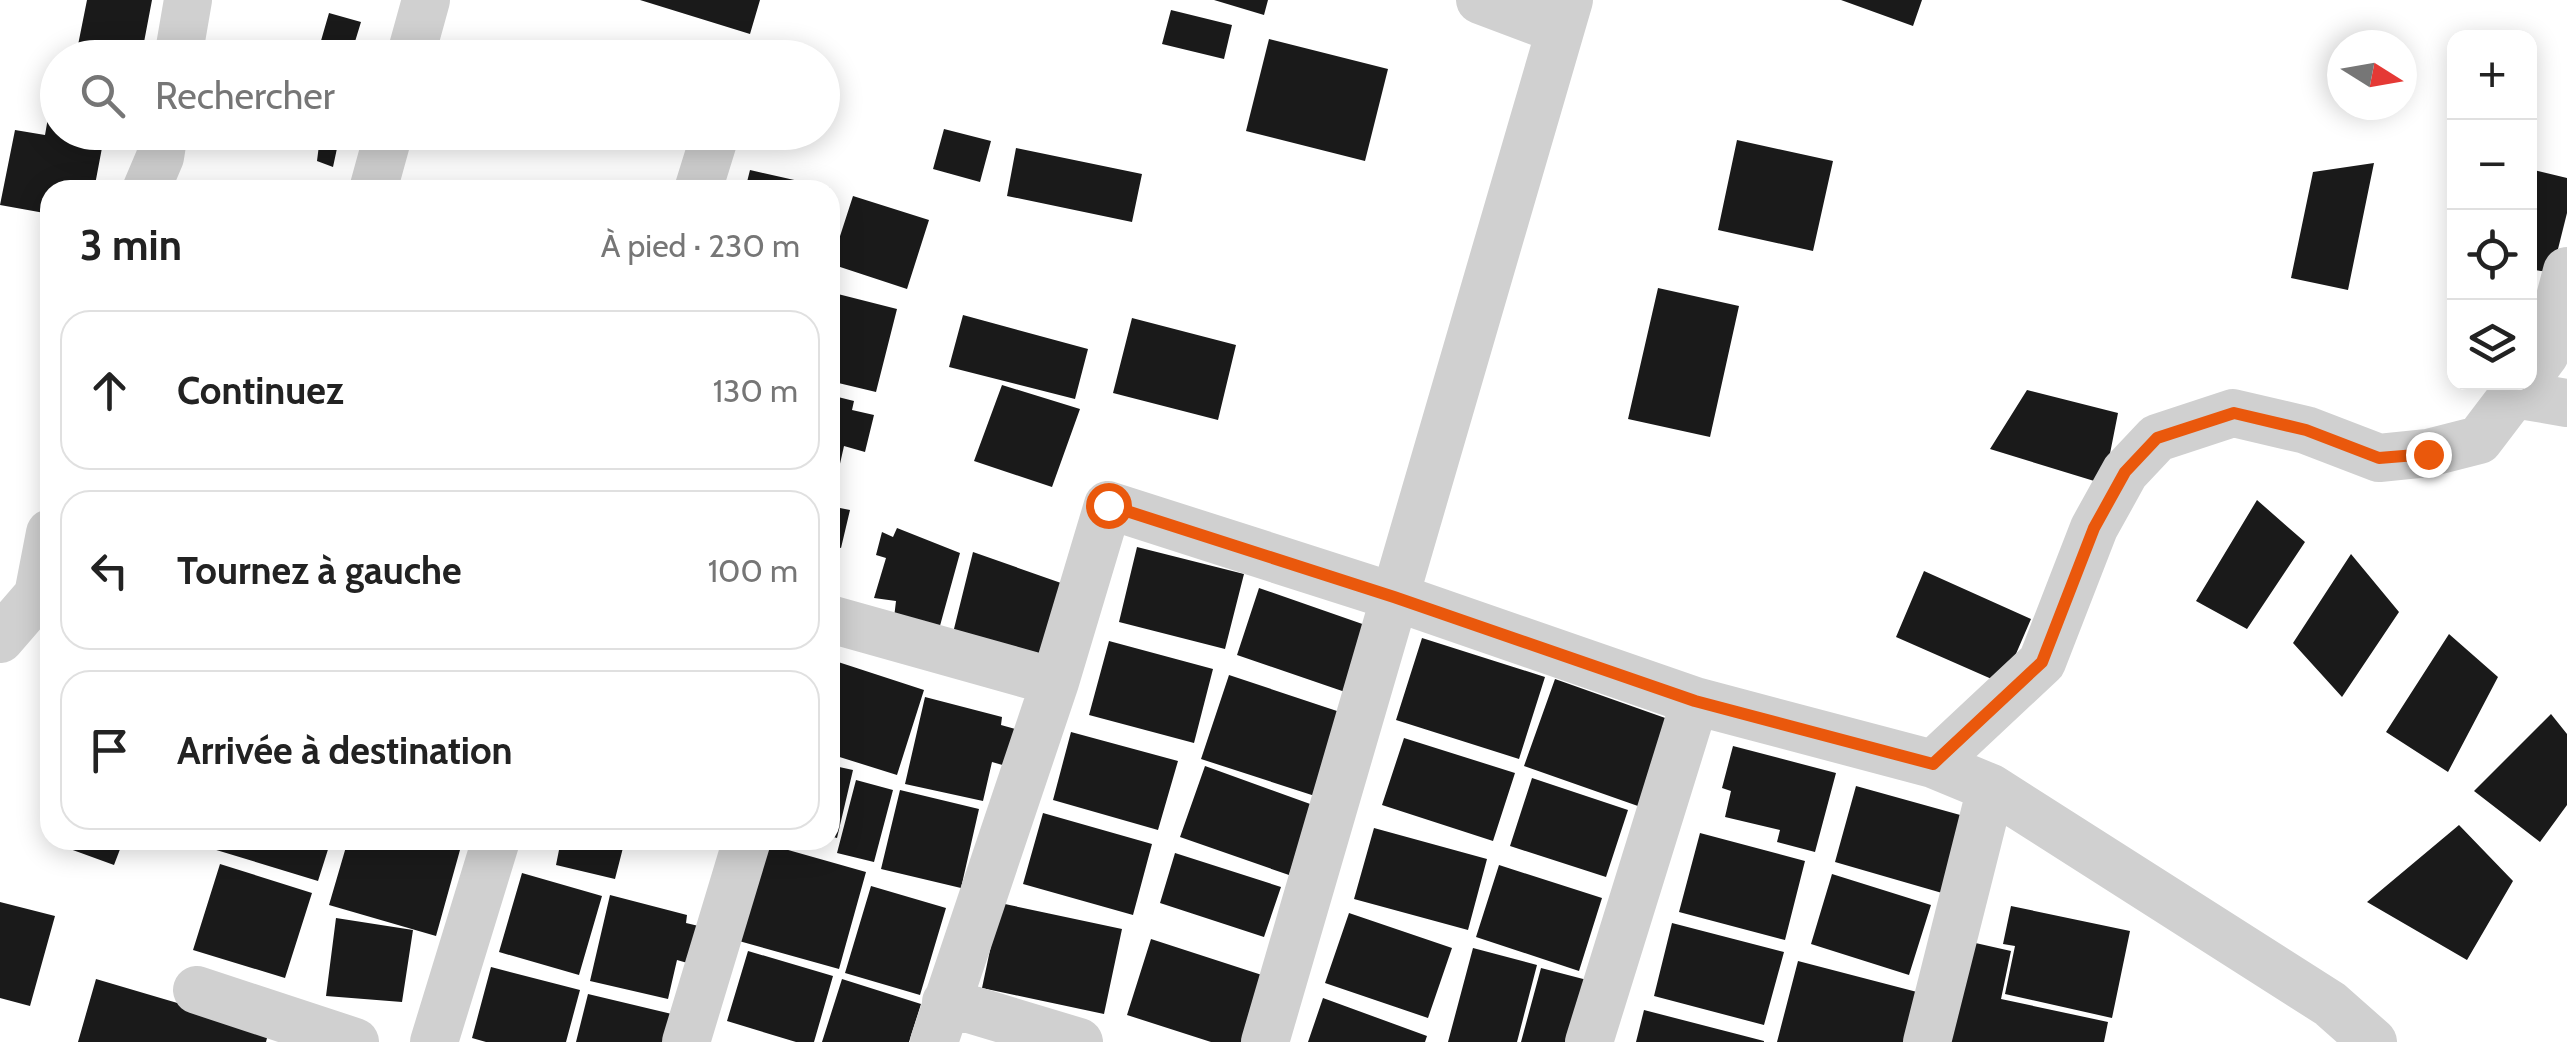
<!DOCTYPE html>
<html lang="fr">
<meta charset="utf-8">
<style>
body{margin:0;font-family:Cabin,sans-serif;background:#f6f6f6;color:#222}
.controls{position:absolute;right:30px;top:30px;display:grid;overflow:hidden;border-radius:20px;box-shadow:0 5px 25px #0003}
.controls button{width:90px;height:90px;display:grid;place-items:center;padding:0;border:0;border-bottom:2px solid #e0e0e0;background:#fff;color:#222;font:50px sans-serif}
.compass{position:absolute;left:2327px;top:30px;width:90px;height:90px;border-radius:50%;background:#fff;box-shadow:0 5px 25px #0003;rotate:101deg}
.stop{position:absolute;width:30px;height:30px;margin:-22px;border:8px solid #ea580c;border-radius:50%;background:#fff}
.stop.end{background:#ea580c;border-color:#fff;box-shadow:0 2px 10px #0008}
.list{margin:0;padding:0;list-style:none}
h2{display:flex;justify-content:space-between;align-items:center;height:130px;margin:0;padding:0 40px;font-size:42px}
h2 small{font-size:32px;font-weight:400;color:#767676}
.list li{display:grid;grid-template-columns:65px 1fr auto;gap:30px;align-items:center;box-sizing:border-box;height:160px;margin:0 20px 20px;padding:0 20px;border:2px solid #e0e0e0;border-radius:30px}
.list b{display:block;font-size:38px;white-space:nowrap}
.list em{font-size:32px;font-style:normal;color:#767676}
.icon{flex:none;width:55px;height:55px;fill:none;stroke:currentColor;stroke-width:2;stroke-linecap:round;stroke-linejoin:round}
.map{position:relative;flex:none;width:2567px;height:1042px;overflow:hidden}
.search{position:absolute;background:#fff;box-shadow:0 5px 25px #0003;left:40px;top:40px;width:800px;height:110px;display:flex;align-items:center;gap:25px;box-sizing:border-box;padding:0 35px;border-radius:55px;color:#767676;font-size:38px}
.panel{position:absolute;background:#fff;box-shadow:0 5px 25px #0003;left:40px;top:180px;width:800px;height:670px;border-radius:30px}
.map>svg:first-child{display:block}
.building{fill:#1a1a1a}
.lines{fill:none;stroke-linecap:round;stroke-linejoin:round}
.street{stroke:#d0d0d0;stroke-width:48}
.route{stroke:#ea580c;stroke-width:12}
</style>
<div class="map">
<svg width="2567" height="1042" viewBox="0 0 2567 1042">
<rect width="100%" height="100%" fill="#fff"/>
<path class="building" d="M87,0H152L141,58H114L77,50Z
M640,0H760L750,34Z
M1214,0H1268L1264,15Z
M1841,0H1922L1913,26Z
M1171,10L1232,25L1224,59L1162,44Z
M329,13L361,22L350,58H316Z
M1269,39L1388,69L1365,161L1246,131Z
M587,43L628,57V58H583Z
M49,112L58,114V132H105L94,190H50V214L0,205L15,130L45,135Z
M944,129L991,141L980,182L933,169Z
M320,137L339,139L333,167L317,161Z
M1737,140L1833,161L1813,251L1718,230Z
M1016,148L1142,174L1132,222L1007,196Z
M2374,163L2348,290L2291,278L2313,172Z
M2530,169L2567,178V213L2552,273L2530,269Z
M750,170L830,188V190H745Z
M853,196L929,220L907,289L831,264Z
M1658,288L1739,306L1710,437L1628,419Z
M830,292L897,309L876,392L830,381Z
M963,315L1088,349L1075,399L949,367Z
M1132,318L1236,345L1218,420L1113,393Z
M1002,385L1080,409L1052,487L974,461Z
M2027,390L2118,413L2104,484L1990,449Z
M830,395L854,401L852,410L874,415L865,452L844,446L835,486L830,485Z
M2257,500L2305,542L2247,629L2196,601Z
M830,506L850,510L841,548L830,545Z
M897,528L960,553L938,633L894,618L896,601L874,598L886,558L876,555L882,532L893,537Z
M1137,547L1244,574L1225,649L1119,622Z
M973,552L1061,583L1039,676L950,645Z
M2351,554L2399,612L2342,697L2293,643Z
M1924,571L2031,619L2003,684L1896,637Z
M1259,588L1371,627L1348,693L1237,655Z
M2449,634L2498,677L2448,772L2386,732Z
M1422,638L1545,677L1519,759L1396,720Z
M1109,641L1213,669L1194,743L1089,715Z
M832,660L924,690L897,775L830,754Z
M1229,675L1346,714L1318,797L1201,759Z
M1555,679L1685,725L1655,812L1524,766Z
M925,697L1002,717L1001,725L1022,731L1013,768L992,762L983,801L905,784Z
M2551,714L2567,734V805L2540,842L2474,791Z
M1071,732L1178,761L1158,830L1053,800Z
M1404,738L1515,773L1493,841L1382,805Z
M1733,746L1836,773L1815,852L1777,842L1780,830L1725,817L1731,791L1722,788Z
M830,765L853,770L837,838L830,836Z
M1205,766L1313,805L1289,875L1180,837Z
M1532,778L1628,810L1606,877L1510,846Z
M856,780L893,790L874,862L837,853Z
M1856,786L1971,818L1949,895L1835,862Z
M900,790L979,809L961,888L881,869Z
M1043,813L1152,844L1133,915L1023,884Z
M2459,825L2513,881L2467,960L2367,902Z
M1374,828L1487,859L1468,930L1354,899Z
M1700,833L1805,861L1785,940L1679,912Z
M73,840H111L122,844L114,865L70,849Z
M216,840H331L318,881L213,849Z
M348,840H423L460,850L436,936L329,905Z
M540,840H625L615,879L556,865L559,850L539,846Z
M767,844L866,872L839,969L739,941Z
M1175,853L1281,887L1264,937L1160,903Z
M220,864L312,893L285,978L193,950Z
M1499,865L1602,898L1579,971L1476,937Z
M522,873L602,896L579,975L499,952Z
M1832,874L1931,905L1909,975L1811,944Z
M871,886L946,908L920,995L845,973Z
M610,895L687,915L686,923L707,928L698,966L677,960L668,999L590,981Z
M0,902L55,916L30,1006L0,998Z
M1000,903L1122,929L1104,1014L982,988Z
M2011,906L2130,931L2112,1018L2005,994L2015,946L2003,944Z
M1349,913L1452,948L1428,1018L1325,983Z
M336,918L413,930L402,1002L326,996Z
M1672,923L1784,952L1764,1025L1654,996Z
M1151,939L1265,976L1244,1042H1211L1127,1015Z
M1971,942L2011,951L2001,999L2108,1022L2104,1042H1950Z
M1473,948L1537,965L1517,1042H1448Z
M748,951L833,976L814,1042H796L727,1021Z
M1798,961L1917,992L1904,1042H1777Z
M491,967L580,990L566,1042H486L472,1038Z
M1541,968L1587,980L1570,1042H1521Z
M96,979L269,1030L266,1042H78Z
M842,979L921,1004L909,1042H822Z
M588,994L676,1015L669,1042H576Z
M1323,998L1427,1036L1425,1042H1308Z
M1644,1010L1764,1041V1042H1636Z"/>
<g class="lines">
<path class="street" d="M1480,0L1560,30
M178,58L188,0
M410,58L426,0
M146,190L160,157L164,132
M373,190L389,132
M698,190L716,132
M2530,374L2545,354L2567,271
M2514,394L2567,403
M830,619L1055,682
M0,639L38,595L50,533
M1933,764L2042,662L2094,528L2125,472L2157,438L2233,413L2306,430L2379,458L2428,453L2479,440L2523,382
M197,990L355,1042
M946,1002L1079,1042
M434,1042L496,840
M686,1042L747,840
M934,1042L1055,682L1108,505L1395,597L1695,701L1933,764L1991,788L2330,1004L2373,1042
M1265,1042L1569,0
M1589,1042L1695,701
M1927,1042L1991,788"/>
</g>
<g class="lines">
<path class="route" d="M1108,505L1394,597L1695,701L1933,764L2042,662L2094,528L2125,472L2157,438L2234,413L2306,430L2379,458L2428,454"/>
</g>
</svg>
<div class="controls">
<button>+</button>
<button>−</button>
<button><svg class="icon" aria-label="locate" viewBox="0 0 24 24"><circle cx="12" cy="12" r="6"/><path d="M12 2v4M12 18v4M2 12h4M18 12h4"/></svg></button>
<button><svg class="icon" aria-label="layers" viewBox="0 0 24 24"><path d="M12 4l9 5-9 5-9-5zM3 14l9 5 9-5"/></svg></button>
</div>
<svg class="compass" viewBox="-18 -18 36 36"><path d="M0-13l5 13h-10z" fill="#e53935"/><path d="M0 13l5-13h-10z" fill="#767676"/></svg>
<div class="stop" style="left:1108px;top:505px"></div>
<div class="stop end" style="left:2428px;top:454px"></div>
<div class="search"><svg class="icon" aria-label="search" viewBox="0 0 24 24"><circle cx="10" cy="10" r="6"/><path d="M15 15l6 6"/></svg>Rechercher</div>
<section class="panel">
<h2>3 min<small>À pied · 230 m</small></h2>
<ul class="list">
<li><svg class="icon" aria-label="ahead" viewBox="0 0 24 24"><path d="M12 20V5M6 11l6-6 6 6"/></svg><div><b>Continuez</b></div><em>130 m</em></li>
<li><svg class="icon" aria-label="left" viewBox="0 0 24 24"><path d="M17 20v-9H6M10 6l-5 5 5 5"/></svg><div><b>Tournez à gauche</b></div><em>100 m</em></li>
<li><svg class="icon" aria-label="arrive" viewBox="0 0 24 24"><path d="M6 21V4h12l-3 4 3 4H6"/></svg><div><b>Arrivée à destination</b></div></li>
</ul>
</section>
</div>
